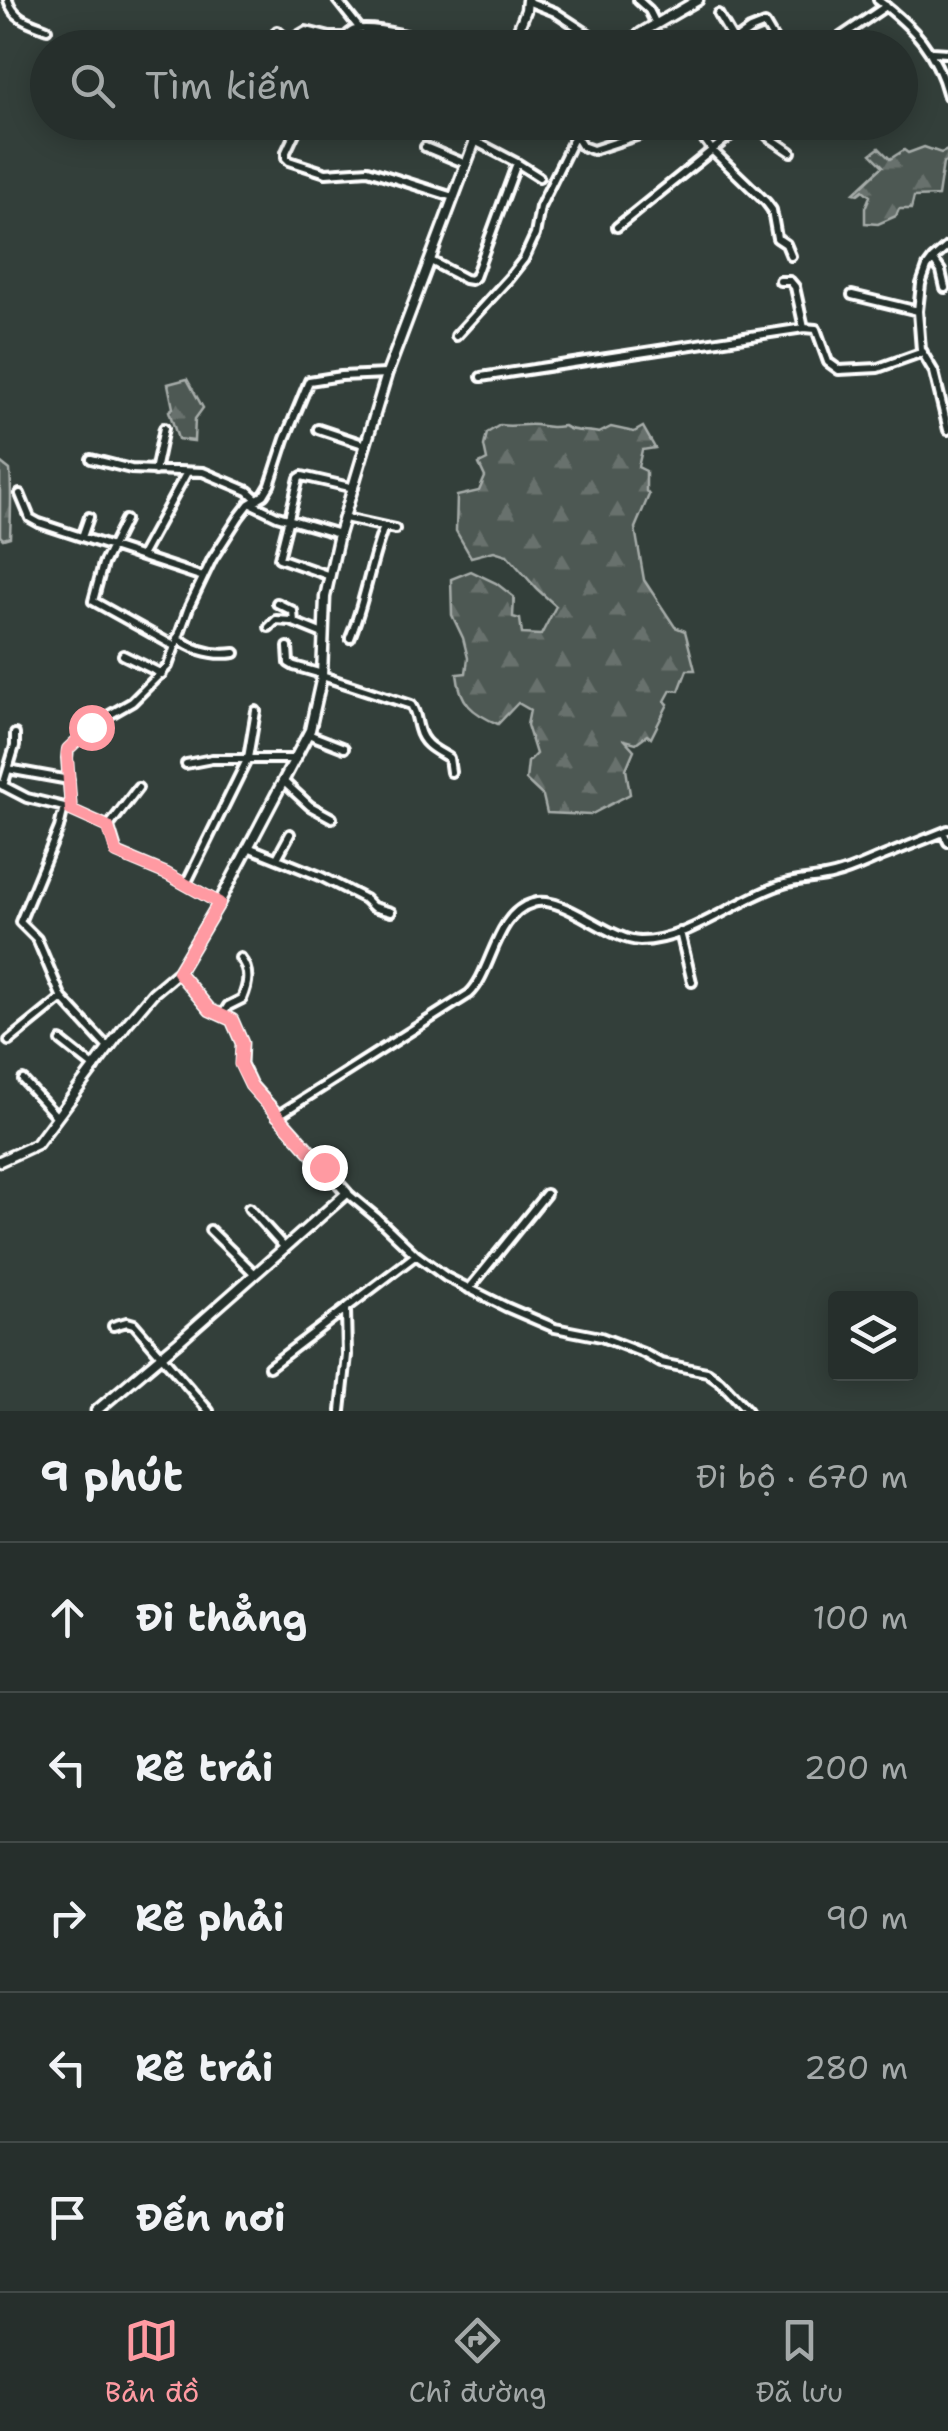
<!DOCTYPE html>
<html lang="vi">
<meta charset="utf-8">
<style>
body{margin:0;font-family:"Shantell Sans",sans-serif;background:#2e3734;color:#f1f3f6}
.controls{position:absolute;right:30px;bottom:30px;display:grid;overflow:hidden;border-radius:10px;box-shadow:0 5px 25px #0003}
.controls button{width:90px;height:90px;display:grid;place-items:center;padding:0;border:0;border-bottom:2px solid #424a48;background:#262f2c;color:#f1f3f6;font:50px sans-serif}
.stop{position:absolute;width:30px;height:30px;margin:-22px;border:8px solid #ff9aa2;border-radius:50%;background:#fff}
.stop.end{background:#ff9aa2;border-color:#fff;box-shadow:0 2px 10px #0008}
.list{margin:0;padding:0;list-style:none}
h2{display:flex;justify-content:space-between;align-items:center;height:130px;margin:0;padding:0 40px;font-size:42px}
h2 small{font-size:32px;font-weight:400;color:#a4a9a9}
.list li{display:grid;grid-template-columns:65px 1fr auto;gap:30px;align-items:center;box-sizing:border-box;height:150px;padding:0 40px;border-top:2px solid #424a48}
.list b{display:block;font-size:38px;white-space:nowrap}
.list em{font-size:32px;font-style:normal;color:#a4a9a9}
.icon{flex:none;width:55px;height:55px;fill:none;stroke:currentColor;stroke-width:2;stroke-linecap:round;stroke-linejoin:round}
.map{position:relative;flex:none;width:948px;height:1411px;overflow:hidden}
.search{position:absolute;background:#262f2c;box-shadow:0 5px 25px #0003;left:30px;right:30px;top:30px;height:110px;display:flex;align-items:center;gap:25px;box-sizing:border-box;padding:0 35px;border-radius:55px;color:#a4a9a9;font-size:38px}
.sheet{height:880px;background:#262f2c}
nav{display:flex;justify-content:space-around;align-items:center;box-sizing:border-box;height:140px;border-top:2px solid #424a48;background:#262f2c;font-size:28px;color:#a4a9a9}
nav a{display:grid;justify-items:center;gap:5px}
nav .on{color:#ff9aa2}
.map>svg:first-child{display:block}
.forest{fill:url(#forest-firs);stroke:#a6aca9;stroke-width:2.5}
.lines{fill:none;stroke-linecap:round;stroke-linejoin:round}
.minor-casing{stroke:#fff;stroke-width:14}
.tertiary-casing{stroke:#fff;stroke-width:15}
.minor{stroke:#26332d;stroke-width:6}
.tertiary{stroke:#26332d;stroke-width:8}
.route{stroke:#ff9aa2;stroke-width:12}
</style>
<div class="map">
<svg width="948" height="1411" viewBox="0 0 948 1411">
<defs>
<pattern id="forest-firs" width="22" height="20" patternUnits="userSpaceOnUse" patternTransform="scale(2.5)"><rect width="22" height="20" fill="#4d5853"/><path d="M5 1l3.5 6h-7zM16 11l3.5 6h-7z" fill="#68716d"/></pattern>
</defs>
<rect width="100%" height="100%" fill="#333f3a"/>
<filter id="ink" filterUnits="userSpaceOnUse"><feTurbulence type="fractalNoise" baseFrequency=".01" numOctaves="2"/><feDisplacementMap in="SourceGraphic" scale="20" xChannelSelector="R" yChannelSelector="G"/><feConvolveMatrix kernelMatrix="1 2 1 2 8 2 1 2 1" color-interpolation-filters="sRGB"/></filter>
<g filter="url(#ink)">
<path class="forest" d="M924,147L941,153L948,150V161L943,163L938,196L914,197L911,209H899L896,216L878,224L865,223V208L870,196L863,190L858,194L854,193L883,166L871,154L879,148L890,159L904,150L908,153Z
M187,379L203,408L195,419L194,441L178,439L169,411L173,408L168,384Z
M500,425C513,427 524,424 536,425C548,427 551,428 564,426C572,433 588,430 599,433L611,427L634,432L643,427L655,448L642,450L638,467L646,471V491L649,495L635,528L644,580L675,627L685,631L695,670H687L679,691L671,690L665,701L668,704L651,738L647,735L636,743L625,740L634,750L626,769L630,794L590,815L547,813L543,796L526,780L528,762L536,754L527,725L530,710L518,703L498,724C472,713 460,703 457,674L466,673L468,658L463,638L452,615L451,579L471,571L496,583L514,597L513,617L520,619L522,634L541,635L556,606L537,589L507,555L494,551L471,557L456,531L457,496L479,491L485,477L479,464L487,460L484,446L487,433Z
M0,462L10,470C12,492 11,514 10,537L3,539L0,536Z"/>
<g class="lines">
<g class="minor-casing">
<path id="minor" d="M8,0C14,19 29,22 47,29
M337,0L360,29
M638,0L649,10L656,24
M878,0C914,28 936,50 948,96
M527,1L555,12L610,48
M718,14L734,41
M277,31L289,41L306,31L330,37H345
M339,48C344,40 347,32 356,30C373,25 430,40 447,48
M725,48L750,30L765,24L779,48
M820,48L836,40L886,6
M932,52L948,53
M300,122L286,152V158L289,161L326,173L368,170L453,197
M467,122L480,128
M692,122L712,150L766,202L772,210L777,238L786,244L791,256
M754,122L769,137L791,152
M569,125L582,146L593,150L679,122
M425,147L466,164
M517,163L539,177
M617,227L747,122
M948,246L933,259L927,267L921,284L918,311L921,350L934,372L948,430
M933,259L941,271L945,288
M431,261L465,279L471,280L475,277L517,163L475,141
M780,281H790L795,287L804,328
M852,295L918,311
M456,336L509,278L524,259L535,235L540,207L575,136
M481,377L804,328L816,329L828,362L839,370L878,368L923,352
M318,429L366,445
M91,459L131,469L203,472L248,491L258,500
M155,471L164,428
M20,494L30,518L39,523L203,577
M252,504L277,516L339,534
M345,518L395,529
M125,520L103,564L93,601L174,646
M82,537L89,517
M141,556L187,472
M330,576L279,558L299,478L302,476L354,488
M277,603L293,611L294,622
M269,627L276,620L291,621L323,634
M177,638C195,651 214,656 235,653
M350,638C365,602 370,563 384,527
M288,647L289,663L294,666L322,674
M123,655L162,674
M322,676L411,705C417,714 416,720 419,729C423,745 436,750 449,758L451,772
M308,734L344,748
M186,764L212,759H296
M8,769L69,780
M283,781L310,806L332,818
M0,784L27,798L64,807L109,827L117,853L167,874L219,903
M3,786L15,746V734
M64,807L59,828L20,922L37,939L62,998L109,1049
M71,810L67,758L68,749L97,722L132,702L168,666L189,607L212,559L239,517L249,504L264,495L270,485L285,439L309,381L341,376L387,374
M109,826L138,788
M943,832L948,842
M248,847L320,876L365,899L373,907L391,912
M277,858L290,834
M186,884L248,758L256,711
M680,932L692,982
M223,1014L228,1006L242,999C248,985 251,971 240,958
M9,1041L62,998
M61,1041L95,1068
M23,1080L57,1117
M277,1116L469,994C492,973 495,913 533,903C563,894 608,940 640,941C688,941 737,899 781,885C798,879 817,880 834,875C854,870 872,860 891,853C910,845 929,838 948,830
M347,1193L376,1217L416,1255L446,1277L506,1307L555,1328L601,1337L643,1353L661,1363L707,1372L720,1381L748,1411
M249,1208L285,1248
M210,1230L255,1274
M469,1289L546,1194
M113,1326L127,1322L134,1324L209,1411
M269,1367L416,1255
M341,1411L347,1355L346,1310"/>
</g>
<g class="tertiary-casing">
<path id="tertiary" d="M511,48L526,10L527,0
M624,48L641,33L698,0
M547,122L554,126L569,125L571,122
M0,1161L37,1144L125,1026L153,993L178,972L219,903L310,730L322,676L325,597L339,534L387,374L482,122
M96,1411L179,1341L347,1193L251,1085L241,1064L242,1043L232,1020L210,1010L178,972"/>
</g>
<use href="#minor" class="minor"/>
<use href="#tertiary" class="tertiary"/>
</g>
</g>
<g class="lines" filter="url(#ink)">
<path class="route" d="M91,727L68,749L67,753L71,810L108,827L116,853L167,874L219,903L178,972L210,1010L232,1020L242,1043L240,1064L251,1086L324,1167"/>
</g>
</svg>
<div class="controls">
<button><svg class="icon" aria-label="layers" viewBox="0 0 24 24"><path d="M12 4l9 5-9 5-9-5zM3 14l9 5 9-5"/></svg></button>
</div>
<div class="stop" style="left:91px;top:727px"></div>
<div class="stop end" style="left:324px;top:1167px"></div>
<div class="search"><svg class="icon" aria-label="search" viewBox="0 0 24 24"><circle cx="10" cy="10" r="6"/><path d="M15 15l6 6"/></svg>Tìm kiếm</div>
</div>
<section class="sheet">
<h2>9 phút<small>Đi bộ · 670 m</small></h2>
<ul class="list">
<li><svg class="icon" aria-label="ahead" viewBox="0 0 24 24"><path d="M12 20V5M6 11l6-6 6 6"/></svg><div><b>Đi thẳng</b></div><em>100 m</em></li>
<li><svg class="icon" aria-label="left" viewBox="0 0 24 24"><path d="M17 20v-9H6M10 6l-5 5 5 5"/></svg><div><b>Rẽ trái</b></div><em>200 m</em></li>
<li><svg class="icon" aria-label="right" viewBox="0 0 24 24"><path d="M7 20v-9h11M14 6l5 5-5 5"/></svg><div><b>Rẽ phải</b></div><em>90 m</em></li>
<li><svg class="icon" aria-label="left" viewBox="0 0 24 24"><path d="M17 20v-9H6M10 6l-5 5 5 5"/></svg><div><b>Rẽ trái</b></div><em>280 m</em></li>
<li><svg class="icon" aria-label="arrive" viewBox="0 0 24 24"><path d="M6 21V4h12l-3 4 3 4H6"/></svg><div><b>Đến nơi</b></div></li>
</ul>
</section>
<nav>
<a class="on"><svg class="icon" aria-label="map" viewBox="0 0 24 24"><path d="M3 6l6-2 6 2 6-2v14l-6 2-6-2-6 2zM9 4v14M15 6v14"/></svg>Bản đồ</a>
<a><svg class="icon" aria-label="directions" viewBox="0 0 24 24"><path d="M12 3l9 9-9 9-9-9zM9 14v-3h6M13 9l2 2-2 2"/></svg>Chỉ đường</a>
<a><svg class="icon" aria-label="saved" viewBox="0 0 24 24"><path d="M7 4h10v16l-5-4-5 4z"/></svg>Đã lưu</a>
</nav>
